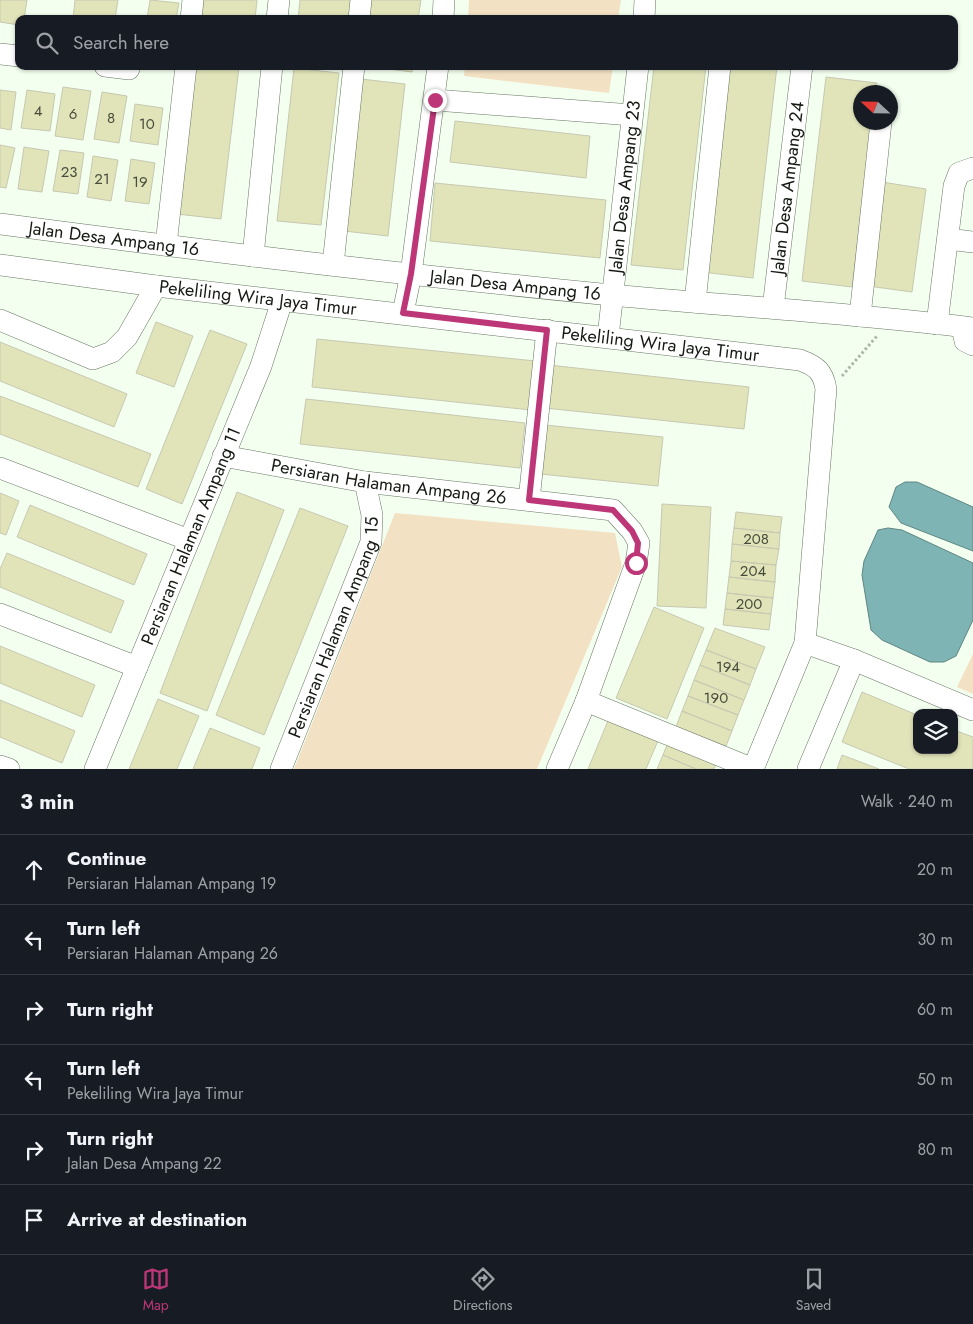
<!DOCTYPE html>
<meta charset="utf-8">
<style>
body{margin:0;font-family:Jost,sans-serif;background:#20242c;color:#f1f3f6}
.controls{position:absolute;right:15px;bottom:15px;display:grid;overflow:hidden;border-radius:10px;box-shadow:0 1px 4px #0004}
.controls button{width:45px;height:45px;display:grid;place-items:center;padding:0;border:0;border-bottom:1px solid #363941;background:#171b24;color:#f1f3f6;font:25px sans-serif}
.compass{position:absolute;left:853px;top:85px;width:45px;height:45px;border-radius:50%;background:#171b24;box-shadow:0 1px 4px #0004;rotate:292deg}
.stop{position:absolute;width:15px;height:15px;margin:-11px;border:4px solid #bd3778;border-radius:50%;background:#fff}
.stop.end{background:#bd3778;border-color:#fff;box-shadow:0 1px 5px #0008}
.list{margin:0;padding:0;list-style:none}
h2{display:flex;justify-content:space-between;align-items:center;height:65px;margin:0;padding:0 20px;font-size:21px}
h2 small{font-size:16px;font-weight:400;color:#9ea1a6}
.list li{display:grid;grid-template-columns:32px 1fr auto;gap:15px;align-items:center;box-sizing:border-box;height:70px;padding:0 20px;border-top:1px solid #363941}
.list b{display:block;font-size:19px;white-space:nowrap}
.list p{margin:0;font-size:16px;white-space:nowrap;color:#9ea1a6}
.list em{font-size:16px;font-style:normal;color:#9ea1a6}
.icon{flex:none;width:28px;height:28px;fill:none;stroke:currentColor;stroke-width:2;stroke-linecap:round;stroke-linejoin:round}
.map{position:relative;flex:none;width:973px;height:769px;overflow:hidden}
.search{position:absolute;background:#171b24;box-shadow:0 1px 4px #0004;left:15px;right:15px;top:15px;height:55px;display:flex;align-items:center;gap:12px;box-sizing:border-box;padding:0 18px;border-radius:10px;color:#9ea1a6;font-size:19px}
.sheet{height:485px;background:#171b24}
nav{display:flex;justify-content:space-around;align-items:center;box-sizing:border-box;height:70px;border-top:1px solid #363941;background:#171b24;font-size:14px;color:#9ea1a6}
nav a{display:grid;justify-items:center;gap:2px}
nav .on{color:#bd3778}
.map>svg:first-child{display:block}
.green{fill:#f3e1c4}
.water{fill:#7eb4b3;stroke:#5e8683}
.building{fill:#e1e4b9;stroke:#c7c8b1}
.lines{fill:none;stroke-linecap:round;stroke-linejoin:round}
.minor-casing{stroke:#687664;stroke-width:22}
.path{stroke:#adb7a9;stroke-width:3;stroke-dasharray:2.5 2.5;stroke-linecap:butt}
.minor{stroke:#fff;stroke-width:21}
.route{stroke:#bd3778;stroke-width:6}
.labels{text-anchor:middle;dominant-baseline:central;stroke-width:4;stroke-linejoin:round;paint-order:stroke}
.number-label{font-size:15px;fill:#484c3c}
.street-label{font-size:18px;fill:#151a13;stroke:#f3ffef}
</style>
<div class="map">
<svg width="973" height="769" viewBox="0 0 973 769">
<rect width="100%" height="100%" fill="#f3ffef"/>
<path class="green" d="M469,0H621L618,19H468Z
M465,66H613L609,93L464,76Z
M395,513L615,533L622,567L537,769H294Z
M973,654V694L957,687Z"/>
<path class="water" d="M905,482H917L973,507V551L901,523L889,507L896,487Z
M888,528L902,530L973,563V620L956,656L944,662H930L882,640L871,630L862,575L864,561L878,530Z"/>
<path class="building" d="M0,0H27L24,19H19V25L0,22Z
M75,0H118L115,19H73Z
M150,0L179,3L176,19H147Z
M202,0H257L255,19H200Z
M300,0H355L353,19H298Z
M365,0H421L418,19H363Z
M194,66L239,67L221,219L177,214Z
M365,66H413L412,72Z
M654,66H706L683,270L631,265Z
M725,66H777L753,278L702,272Z
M294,68L339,73L321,225L277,221Z
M826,77L877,83L876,92H860V122H872L852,287L802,281Z
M361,79L405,84L388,236L344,231Z
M63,87L91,91L83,140L55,136Z
M0,90L16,92L11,130L0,128Z
M27,90L55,94L50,131L21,128Z
M102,92L127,96L119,143L94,139Z
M135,104L163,108L158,145L130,141Z
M455,121L590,136L586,178L450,162Z
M0,145L15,148L6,188L0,187Z
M24,147L49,151L42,192L18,189Z
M60,150L84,153L78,194L53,191Z
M93,156L118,160L111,201L87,197Z
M131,159L155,163L149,204L125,201Z
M882,182L926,189L912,292L868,286Z
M435,183L606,200L600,258L430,241Z
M156,322L193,336L174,387L136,373Z
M210,330L247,344L182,504L146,489Z
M317,339L536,361L531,410L312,387Z
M0,342L127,394L114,427L0,381Z
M549,365L749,387L744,429L545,408Z
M0,396L151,454L138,487L0,434Z
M306,399L525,423L520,468L300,444Z
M545,425L663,437L658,486L540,474Z
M237,492L284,510L207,711L160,693Z
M0,493L19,501L6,535L0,533Z
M662,504L711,507L706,608L657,606Z
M30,505L147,554L134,585L17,537Z
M300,508L348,526L264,735L216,715Z
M736,512L782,517L780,533L734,528Z
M734,528L780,533L779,549L732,544Z
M732,544L779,549L776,565L731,561Z
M7,553L124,601L111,633L0,587V569Z
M731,561L776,565L775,582L729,577Z
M729,577L775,582L773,598L727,593Z
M727,593L773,598L771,614L725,609Z
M654,607L704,628L667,719L616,698Z
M725,609L771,614L769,630L723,625Z
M715,628L765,647L756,669L706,650Z
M0,646L95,685L82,717L0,683Z
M706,650L756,669L750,685L700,665Z
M700,665L750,685L744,700L694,680Z
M694,680L744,700L738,715L688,696Z
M862,692L917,715V750H954V730L973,737V769H909L842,742Z
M688,696L738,715L732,731L682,711Z
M158,699L199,716L177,769H129Z
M0,700L75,731L62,763L0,737Z
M682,711L732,731L726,746L676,727Z
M610,716L660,736L646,769H588Z
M210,728L260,748L252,769H193Z
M669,740L718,760L714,769H696L663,755Z
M663,755L696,769H657Z
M842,755L879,769H837Z"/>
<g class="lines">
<g class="minor-casing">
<g id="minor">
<path d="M191,19L193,0"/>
<path d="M277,19L279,0"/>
<path d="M359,19L361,0"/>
<path d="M443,19L444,0"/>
<path d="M644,19L645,0"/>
<path d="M0,54L19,56"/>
<path d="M105,66L129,69"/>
<path d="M435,100L632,115"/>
<path id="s1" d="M0,224C203,251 407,275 611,295C731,306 853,313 973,328"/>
<path d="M948,239L973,242"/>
<path d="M166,245L186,66"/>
<path d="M253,256L272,66"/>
<path id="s2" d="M0,265L156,286L800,360C816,366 823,371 826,389L805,643L753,769"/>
<path d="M333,265L354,66"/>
<path d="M695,302L720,66"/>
<path id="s3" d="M773,308L802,66"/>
<path d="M403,313L411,274L438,66"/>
<path d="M860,316L881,122"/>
<path d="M0,320L93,359L112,352L127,337L156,286"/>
<path d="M937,324L954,186L959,173L973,168"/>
<path d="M962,327L965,341L973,345"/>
<path id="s4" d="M608,337L638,66"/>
<path id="s5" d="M223,456L365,482L613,510L632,531L639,543L636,563L586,701L557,769"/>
<path d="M0,468L189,540"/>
<path d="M529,500L547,330"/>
<path d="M0,614L137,667"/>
<path d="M805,643L854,660L973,710"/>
<path d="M586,701L753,769"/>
<path d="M0,766L9,769"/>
<path id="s6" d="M95,769L261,366L282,301"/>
<path id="s7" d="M281,769L371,542L372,515L365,482"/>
<path d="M808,769L854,660"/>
</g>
</g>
<path class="path" d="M842,376L877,336"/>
<use href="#minor" class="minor"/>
</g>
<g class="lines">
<path class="route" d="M435,100L411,274L403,313L547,330L529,500L613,510L632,531L638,543L636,563"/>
</g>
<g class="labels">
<g class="number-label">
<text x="38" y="111">4</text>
<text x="73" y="114">6</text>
<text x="111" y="118">8</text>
<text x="147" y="124">10</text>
<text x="69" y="172">23</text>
<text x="102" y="179">21</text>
<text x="140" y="182">19</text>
<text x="756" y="539">208</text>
<text x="753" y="571">204</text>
<text x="749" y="604">200</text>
<text x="728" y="667">194</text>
<text x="716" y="698">190</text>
</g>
<g class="street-label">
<text stroke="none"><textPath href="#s4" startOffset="151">Jalan Desa Ampang 23</textPath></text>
<text stroke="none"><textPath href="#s3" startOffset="121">Jalan Desa Ampang 24</textPath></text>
<text stroke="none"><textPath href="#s1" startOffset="115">Jalan Desa Ampang 16</textPath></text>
<text stroke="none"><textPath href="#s1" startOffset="519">Jalan Desa Ampang 16</textPath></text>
<text stroke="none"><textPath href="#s2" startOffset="260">Pekeliling Wira Jaya Timur</textPath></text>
<text stroke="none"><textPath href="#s2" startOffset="665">Pekeliling Wira Jaya Timur</textPath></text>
<text stroke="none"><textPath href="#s5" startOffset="168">Persiaran Halaman Ampang 26</textPath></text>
<text stroke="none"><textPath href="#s6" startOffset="252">Persiaran Halaman Ampang 11</textPath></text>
<text stroke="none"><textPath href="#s7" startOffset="152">Persiaran Halaman Ampang 15</textPath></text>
</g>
</g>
</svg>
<div class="controls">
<button><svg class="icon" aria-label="layers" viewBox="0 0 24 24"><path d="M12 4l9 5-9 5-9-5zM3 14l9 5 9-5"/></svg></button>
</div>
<svg class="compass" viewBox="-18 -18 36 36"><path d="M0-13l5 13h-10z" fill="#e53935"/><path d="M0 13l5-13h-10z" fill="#9ea1a6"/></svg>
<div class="stop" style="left:636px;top:563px"></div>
<div class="stop end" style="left:435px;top:100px"></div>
<div class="search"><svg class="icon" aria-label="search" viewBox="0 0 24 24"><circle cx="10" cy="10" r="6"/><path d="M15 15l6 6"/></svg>Search here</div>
</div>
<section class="sheet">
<h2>3 min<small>Walk · 240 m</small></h2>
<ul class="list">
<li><svg class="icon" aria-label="ahead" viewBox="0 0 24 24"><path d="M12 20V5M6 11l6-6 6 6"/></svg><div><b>Continue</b><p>Persiaran Halaman Ampang 19</p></div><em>20 m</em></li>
<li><svg class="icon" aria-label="left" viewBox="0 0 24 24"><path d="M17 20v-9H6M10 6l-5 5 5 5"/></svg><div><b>Turn left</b><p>Persiaran Halaman Ampang 26</p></div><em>30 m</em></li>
<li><svg class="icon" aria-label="right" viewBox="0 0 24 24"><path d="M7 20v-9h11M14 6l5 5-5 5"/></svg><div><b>Turn right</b></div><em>60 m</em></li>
<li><svg class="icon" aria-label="left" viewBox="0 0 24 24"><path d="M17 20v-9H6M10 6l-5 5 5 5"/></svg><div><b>Turn left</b><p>Pekeliling Wira Jaya Timur</p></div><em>50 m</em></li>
<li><svg class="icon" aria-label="right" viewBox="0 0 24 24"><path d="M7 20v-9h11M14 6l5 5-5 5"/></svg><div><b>Turn right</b><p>Jalan Desa Ampang 22</p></div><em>80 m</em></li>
<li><svg class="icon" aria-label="arrive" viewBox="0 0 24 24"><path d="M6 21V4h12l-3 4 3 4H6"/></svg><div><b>Arrive at destination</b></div></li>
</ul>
</section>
<nav>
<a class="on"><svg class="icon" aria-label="map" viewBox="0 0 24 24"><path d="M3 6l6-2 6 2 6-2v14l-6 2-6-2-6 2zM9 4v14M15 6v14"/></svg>Map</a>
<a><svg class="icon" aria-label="directions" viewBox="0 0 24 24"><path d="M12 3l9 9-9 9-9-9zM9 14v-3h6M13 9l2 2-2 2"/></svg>Directions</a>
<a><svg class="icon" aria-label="saved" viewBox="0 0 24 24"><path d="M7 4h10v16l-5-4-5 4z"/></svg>Saved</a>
</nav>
